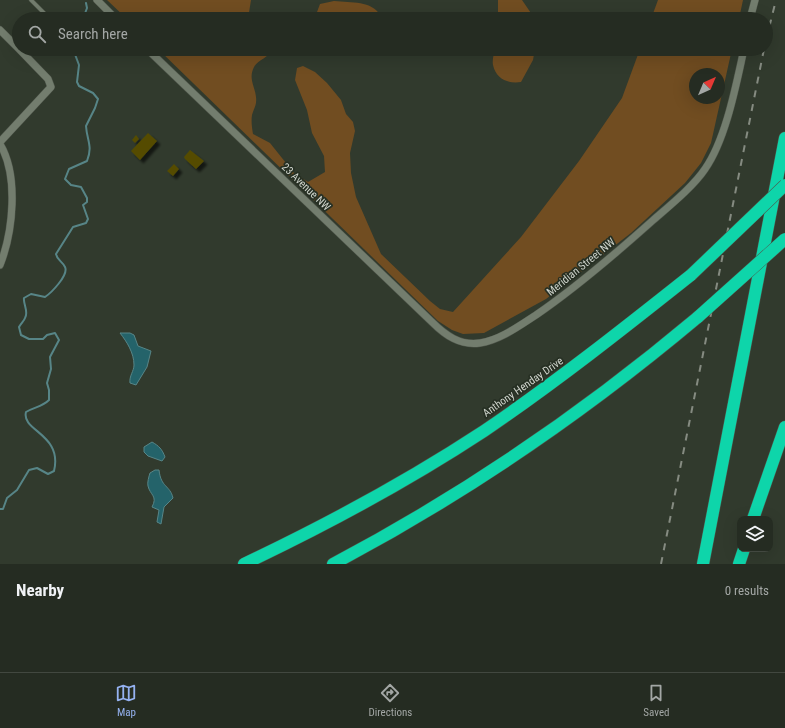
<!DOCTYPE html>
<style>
body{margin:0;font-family:"Roboto Condensed",sans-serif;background:#2d342a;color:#f1f3f6}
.controls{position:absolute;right:12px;bottom:12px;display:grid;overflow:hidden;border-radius:8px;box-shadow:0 4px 16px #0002}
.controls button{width:36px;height:36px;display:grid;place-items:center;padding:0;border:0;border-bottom:1px solid #424840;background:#252c22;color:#f1f3f6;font:20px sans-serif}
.compass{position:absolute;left:689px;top:68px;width:36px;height:36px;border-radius:50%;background:#252c22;box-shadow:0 4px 16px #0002;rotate:44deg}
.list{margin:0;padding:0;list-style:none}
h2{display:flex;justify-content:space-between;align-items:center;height:52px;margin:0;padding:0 16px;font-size:17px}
h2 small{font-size:13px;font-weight:400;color:#a3a7a5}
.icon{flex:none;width:22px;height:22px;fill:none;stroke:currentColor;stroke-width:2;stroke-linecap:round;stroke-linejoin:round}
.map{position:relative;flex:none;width:785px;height:564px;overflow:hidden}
.search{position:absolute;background:#252c22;box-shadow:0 4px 16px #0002;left:12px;right:12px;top:12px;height:44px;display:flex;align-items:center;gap:10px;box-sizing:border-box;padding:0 14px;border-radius:22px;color:#a3a7a5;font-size:15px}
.sheet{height:108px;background:#252c22}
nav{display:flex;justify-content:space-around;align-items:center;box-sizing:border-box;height:56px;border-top:1px solid #424840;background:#252c22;font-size:11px;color:#a3a7a5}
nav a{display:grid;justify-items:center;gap:2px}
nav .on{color:#95b2f1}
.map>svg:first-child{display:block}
.green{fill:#714d21;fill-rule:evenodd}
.water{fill:#24636a;stroke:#578587}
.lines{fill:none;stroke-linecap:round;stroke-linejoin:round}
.stream{stroke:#578587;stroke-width:2}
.building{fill:#544c02;filter:url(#shadow)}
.service-casing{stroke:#50574c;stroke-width:4.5}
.minor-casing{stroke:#50574c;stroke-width:8}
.motorway-casing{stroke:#50574c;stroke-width:13}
.service{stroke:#737d6e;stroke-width:3.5}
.minor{stroke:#737d6e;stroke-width:7}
.motorway{stroke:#0ed5aa;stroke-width:12}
.rail{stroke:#858b81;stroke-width:2;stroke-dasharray:7 7;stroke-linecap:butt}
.motorway-bridge-casing{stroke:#50574c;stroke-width:13;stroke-linecap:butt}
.motorway-bridge{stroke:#0ed5aa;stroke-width:12}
.labels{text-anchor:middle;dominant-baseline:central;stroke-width:3.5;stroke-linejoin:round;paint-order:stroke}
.street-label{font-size:11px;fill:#cfd4cc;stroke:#273024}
</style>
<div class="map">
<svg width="785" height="564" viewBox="0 0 785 564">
<defs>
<filter id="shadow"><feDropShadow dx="3.5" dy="3.5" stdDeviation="1" flood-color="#0009"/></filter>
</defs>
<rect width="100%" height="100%" fill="#313a2d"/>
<path class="green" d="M107,0H251L248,19H127Z
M498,0H522L535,19H498Z
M658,0H743L739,19H651Z
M334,1C352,3 371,0 381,16L380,19H321L317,12L320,4Z
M158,49H274C269,57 258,60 254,67C248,79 255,86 256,97C257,105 254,108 252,115C251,121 252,128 253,134L270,143L294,173L308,182L325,172L324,156L312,133L307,110L295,80L297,68L303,66L315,72L327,83L341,100L346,114L353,122L355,131L350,153L351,173L356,197L381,254L430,301L440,309L453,312L521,237L579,161L622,98L640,49H732L711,143L701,163L685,183L631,233L546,299L484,333L463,334L452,330L438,321ZM695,74H719V98H695Z
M495,49H535L533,60L521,82C508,84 496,79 493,65C492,60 494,53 495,49Z"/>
<path class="water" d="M120,333H130L134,335L138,346L151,351L147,367L136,385L130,383C129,376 134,371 134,365C134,353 127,342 120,333Z
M152,442C159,446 162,449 165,457L162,461L148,456L144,452V447Z
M155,470H159C161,488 170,485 173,498L164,507L161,524L157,522L159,510L152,507C158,496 150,495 148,486C147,483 149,476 150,473Z"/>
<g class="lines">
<path class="stream" d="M83,19L87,8L86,3
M0,509H3L7,498L17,490L29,470L37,468L48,474L54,471C63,434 21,431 26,412C34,407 42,407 49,400V390L47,383L51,369L50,357L59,340L55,333L47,335L43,339H29L21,335L19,327C21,323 24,321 25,318C29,312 23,304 24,298L31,294L45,297C51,293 69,275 65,267C62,261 57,260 56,254L73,227L86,223L88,219L83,205L87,202V198L81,187L71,185L65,179L69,169L87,161C93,146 87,141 86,126L95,108L98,99L93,93L79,86L77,82L79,65L73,49"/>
</g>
<path class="building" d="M148,133L157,141L140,160L131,151Z
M136,135L139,139L135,143L132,140Z
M190,150L204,161L196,169L185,159L184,157Z
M174,164L179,169L173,176L167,171Z"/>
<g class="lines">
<g class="service-casing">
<path id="service" d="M31,0L50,19"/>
</g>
<g class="minor-casing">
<path id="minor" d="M97,0L116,19
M750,19L755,0
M0,30L19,49
M147,49L432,322C445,335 460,346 480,343C500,340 519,326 536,315C577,287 614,255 651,222C668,207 693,187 705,169C726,139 736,85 744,49
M0,142L51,87L48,79L19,49
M0,144C19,176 13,232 0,265"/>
</g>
<g class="motorway-casing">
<path id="motorway" d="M753,519L785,427
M244,564C326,525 408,481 484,431C556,382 623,329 691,275
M333,564C464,495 585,412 698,317
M703,564L785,138
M739,564L744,549"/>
</g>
<use href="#service" class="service"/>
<use href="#minor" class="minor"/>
<use href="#motorway" class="motorway"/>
<path class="rail" d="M766,40L776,0
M661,564L764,49"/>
<g class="motorway-bridge-casing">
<path id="motorway-bridge" d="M691,275L785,185
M698,317L785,239"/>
</g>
<use href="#motorway-bridge" class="motorway-bridge"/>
</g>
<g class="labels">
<g class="street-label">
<text transform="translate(306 187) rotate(44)">23 Avenue NW</text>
<text transform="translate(581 267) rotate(-39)">Meridian Street NW</text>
<text transform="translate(523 387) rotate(-35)">Anthony Henday Drive</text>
</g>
</g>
</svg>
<div class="controls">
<button><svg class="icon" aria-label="layers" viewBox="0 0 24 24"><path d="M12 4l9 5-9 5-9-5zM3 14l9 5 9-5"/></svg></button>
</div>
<svg class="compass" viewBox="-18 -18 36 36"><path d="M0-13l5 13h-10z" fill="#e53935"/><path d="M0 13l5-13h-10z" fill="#a3a7a5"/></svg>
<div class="search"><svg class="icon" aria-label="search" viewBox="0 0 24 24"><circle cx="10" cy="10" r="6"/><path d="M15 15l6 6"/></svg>Search here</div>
</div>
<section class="sheet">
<h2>Nearby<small>0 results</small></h2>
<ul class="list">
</ul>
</section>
<nav>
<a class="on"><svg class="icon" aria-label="map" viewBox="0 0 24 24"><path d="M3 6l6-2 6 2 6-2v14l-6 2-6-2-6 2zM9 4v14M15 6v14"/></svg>Map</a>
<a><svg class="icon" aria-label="directions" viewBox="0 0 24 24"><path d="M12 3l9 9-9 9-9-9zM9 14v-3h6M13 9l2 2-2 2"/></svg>Directions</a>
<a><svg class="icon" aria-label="saved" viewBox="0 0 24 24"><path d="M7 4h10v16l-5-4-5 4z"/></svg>Saved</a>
</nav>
